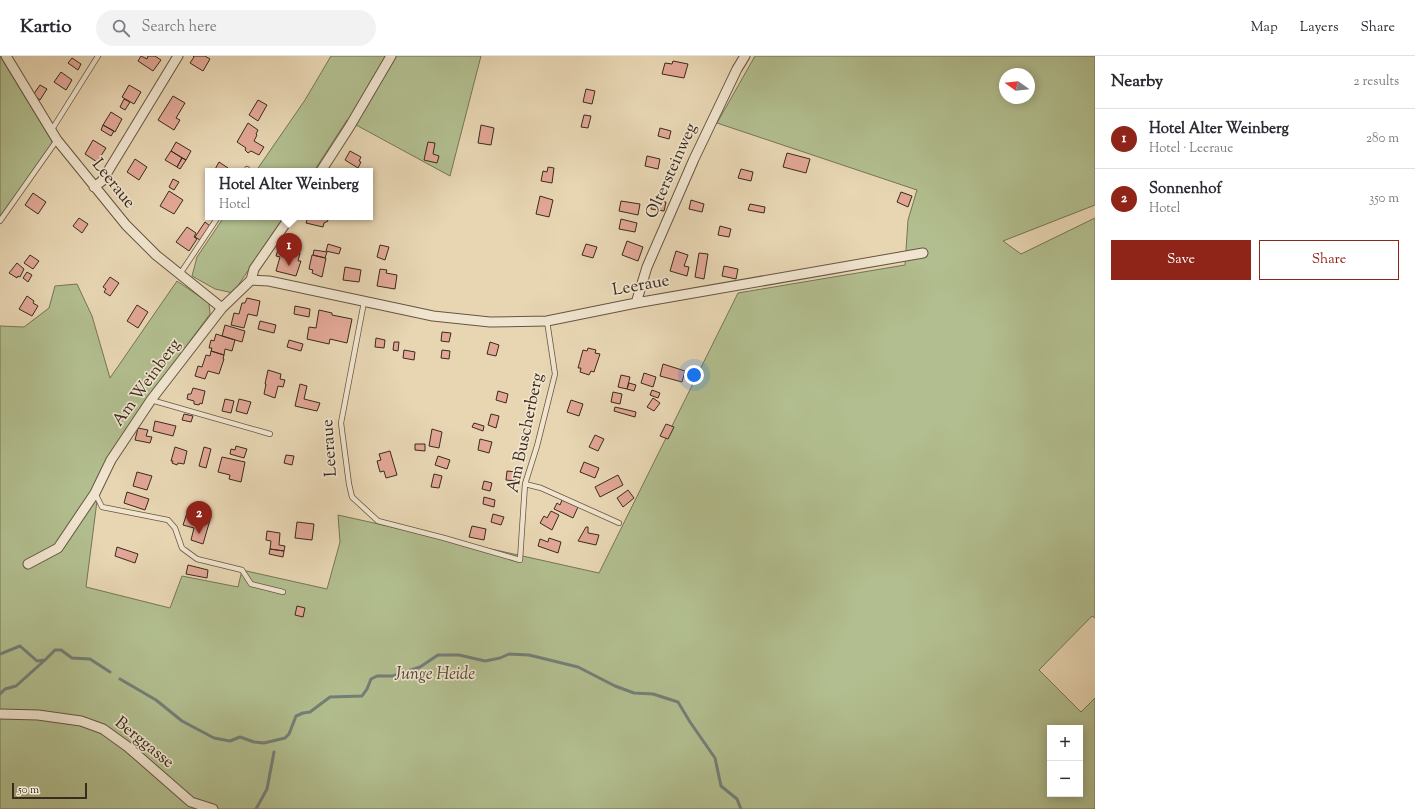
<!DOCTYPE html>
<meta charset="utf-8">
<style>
body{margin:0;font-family:"Sorts Mill Goudy",serif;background:#f2f2f3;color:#2b2b33}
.controls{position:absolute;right:12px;bottom:12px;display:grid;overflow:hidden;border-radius:0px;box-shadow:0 2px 10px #0003}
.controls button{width:36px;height:36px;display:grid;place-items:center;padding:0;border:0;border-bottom:1px solid #e1e1e2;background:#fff;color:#2b2b33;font:20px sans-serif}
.compass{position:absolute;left:999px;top:12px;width:36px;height:36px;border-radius:50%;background:#fff;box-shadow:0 2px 10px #0003;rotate:285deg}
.scale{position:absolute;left:12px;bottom:10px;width:75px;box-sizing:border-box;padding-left:4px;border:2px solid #392b1d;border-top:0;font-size:11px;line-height:14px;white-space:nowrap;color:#392b1d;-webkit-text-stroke:3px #f0e4ce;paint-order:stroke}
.you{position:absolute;left:694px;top:319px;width:14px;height:14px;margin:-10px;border:3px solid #fff;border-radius:50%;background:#1a73e8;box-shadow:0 0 0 6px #1a73e833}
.badge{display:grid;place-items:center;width:26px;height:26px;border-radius:50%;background:#8f2418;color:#fff;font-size:13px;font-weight:700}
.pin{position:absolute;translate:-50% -33px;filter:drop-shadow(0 1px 2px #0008)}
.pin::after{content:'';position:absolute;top:21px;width:14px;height:12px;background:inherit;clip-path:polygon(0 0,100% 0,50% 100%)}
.popup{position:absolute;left:205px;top:112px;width:168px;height:52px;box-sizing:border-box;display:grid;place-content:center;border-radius:0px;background:#fff;filter:drop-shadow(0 1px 3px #0005);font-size:13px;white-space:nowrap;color:#7c7c81}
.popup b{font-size:15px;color:#2b2b33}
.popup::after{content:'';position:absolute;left:50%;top:100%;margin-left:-8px;border:8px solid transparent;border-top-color:#fff}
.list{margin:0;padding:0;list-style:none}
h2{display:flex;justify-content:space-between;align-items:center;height:52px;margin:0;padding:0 16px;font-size:17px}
h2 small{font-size:13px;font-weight:400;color:#7c7c81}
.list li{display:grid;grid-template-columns:26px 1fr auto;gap:12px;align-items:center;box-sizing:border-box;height:60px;padding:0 16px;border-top:1px solid #e1e1e2}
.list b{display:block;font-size:15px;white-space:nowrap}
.list p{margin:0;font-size:13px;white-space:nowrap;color:#7c7c81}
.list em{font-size:13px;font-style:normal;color:#7c7c81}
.actions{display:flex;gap:8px;padding:12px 16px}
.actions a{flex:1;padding:9px 0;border:1px solid #8f2418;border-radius:0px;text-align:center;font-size:14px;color:#8f2418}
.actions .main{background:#8f2418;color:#fff}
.icon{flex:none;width:22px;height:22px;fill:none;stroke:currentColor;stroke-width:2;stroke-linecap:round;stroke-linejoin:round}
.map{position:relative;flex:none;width:1095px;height:753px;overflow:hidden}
header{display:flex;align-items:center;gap:24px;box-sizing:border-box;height:56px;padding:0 20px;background:#fff;border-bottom:1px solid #e1e1e2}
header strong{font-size:19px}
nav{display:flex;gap:22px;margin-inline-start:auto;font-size:14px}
.search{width:280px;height:36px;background:#f2f2f3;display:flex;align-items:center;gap:10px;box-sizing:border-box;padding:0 14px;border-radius:22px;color:#7c7c81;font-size:15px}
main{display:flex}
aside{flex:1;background:#fff}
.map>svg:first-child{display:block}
.green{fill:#b2be8f;stroke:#767456;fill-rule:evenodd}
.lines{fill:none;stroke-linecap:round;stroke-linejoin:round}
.stream{stroke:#737f78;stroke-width:3}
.building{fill:#e2a796;stroke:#392b1d}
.service-casing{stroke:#655642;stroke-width:6}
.minor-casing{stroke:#655642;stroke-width:11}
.service{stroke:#f0e4ce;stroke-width:4.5}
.minor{stroke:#f0e4ce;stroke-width:9}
.labels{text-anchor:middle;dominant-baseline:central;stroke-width:3.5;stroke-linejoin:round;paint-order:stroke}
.street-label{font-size:17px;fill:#392b1d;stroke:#f0e4ce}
.park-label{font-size:17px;font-style:italic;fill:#514834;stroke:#f0e4ce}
</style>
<header>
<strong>Kartio</strong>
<div class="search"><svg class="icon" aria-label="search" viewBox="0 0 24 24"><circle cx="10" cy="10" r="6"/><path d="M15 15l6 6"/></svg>Search here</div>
<nav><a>Map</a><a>Layers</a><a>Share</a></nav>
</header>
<main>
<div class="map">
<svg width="1095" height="753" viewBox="0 0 1095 753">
<rect width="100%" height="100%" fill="#e8d6b3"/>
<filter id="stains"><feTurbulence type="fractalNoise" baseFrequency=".005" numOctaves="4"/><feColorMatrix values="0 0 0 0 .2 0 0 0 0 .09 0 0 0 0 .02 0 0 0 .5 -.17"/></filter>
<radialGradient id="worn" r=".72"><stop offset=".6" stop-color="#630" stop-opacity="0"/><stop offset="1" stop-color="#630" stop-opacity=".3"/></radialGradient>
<path class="green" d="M0,0L53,87L0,160Z
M331,0H481L450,120L347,64L314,115H256L305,44Z
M755,0H1095V149L1003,185L1021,198L1095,162V562L1092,560L1039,614L1081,656L1095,642V753H0V270L24,271L49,252L55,230L77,228L92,260L110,322L177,225L209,247L210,258L150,339L98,437L86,531L170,552L182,520L238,531L242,514L327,533L340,486L338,459L599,517L738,237L905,209L908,164L917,134L717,67ZM1005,18H1029V42H1005ZM1050,672H1080V738H1050Z
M224,161H284L233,237L215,233L192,220L197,201Z"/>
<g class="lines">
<path class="stream" d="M0,598L20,590L37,605L45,604L55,594H61L72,602L90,603L110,616
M120,623L156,644L182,665L214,682L230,685L240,681L254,686L264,687L285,682L289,678L296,660L303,657L310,656L330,641L362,640L367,633L371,623L377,620H393L420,611L438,599H459L485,605L500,602L509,598L529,599L578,611L615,630L634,637L653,638L678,646L690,666L715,702L721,730L737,743L741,753
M0,638L5,633L16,630L45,604
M256,753L267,733L274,696"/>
</g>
<path class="building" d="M141,0L147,3L148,0H155L161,4L153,15L138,5Z
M193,0H205L210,3L203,15L190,7L194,1Z
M72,2L81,8L78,14L68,7Z
M673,5L688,8L684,22L662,18L665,7L672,8Z
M61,16L72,24L66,34L54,26Z
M40,29L47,33L40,44L33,39Z
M129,29L141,36L134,48L122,41Z
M586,33L595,35L592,48L583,46Z
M173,40L185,47L176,62L180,64L174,74L158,64Z
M124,43L130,46L125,54L120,51Z
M258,44L267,49L258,65L249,59Z
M111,56L122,63L115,76L103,69Z
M584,59L591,60L588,72L581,71Z
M248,67L258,74L256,78L257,79L254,85L264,91L259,99L251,95L248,97L245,94L246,92L237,86Z
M103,69L114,75L111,80L101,74Z
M481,69L494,72L491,89L478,87Z
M660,72L671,75L669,83L658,80Z
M93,84L106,92L97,106L85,98Z
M176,86L191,95L186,104L171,95Z
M428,86L435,87L433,98L439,100L437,107L424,104Z
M171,95L182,102L177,111L165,104Z
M350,95L361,101L359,105L361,106L358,112L345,104Z
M787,97L810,103L806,117L783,111Z
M647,100L660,103L658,113L645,110Z
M182,102L186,104L180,113L177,111Z
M135,103L147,111L139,124L127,116Z
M219,106L228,112L226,115H214Z
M548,111L554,112L552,127L541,125L543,115L547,116Z
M741,113L753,116L751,125L738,122Z
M173,123L179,126L174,134L169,131Z
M169,135L183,144L174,158L160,150Z
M901,136L912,140L908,151L897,146Z
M33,137L46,146L38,158L25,149Z
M540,140L553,144L549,161L536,158Z
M653,144L666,146L664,155L651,153Z
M691,144L704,148L702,156L689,153Z
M621,145L640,148L638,159L619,155Z
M750,148L765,151L764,157L748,154Z
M308,161H326L328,165L324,167L323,171L306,167Z
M79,162L88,168L82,177L73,170Z
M621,163L637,167L635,176L619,173Z
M205,166L210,170L200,184L195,181Z
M720,170L731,173L729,181L718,179Z
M187,171L196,177L194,181L197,183L189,195L176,186Z
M627,185L643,191L638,205L622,199Z
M328,188L341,192L339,198L326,195Z
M586,188L597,191L593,202L582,199Z
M380,189L389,191L385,204L377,201Z
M279,191L300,197L298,205H301L296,220L276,215L280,201L276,200Z
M314,194L327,196L325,202L313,199Z
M676,195L688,199L684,210L689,211L687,220L670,215Z
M699,197L708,198L704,223L695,221Z
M30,199L39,205L33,213L24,207Z
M312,199L326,202L322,221L312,217L313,214L309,213Z
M17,207L24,213L20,221L18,220L17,222L9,217Z
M724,210L738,213L736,223L722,220Z
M345,211L361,214L359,226L343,224Z
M380,213L387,214L386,217L397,219L395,233L377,230Z
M27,216L32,219L28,226L23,222Z
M110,221L119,227L110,240L104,236L106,233L103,231Z
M27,240L34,245L33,247L38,250L32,260L19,253Z
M247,242L260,245L257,260L248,258L244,272L231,269L234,257L239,258L242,247H245Z
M137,249L148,256L138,272L127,265Z
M295,250L310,253L309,261L294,258Z
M319,254L332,257V259L352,263L347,287L330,283L329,288L307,283L309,271L316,272Z
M260,265L276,269L274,277L258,273Z
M225,269L245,275L242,286L222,280Z
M442,276L451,277L449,286L441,285Z
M216,278L235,284L232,295L225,293L224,299L211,295L212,292H209L211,284L214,285Z
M376,282L385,284L384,292L375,291Z
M289,284L303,288L301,295L287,291Z
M394,286H399L398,295L393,294Z
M490,286L499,289L496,300L487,298Z
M588,292L596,294L595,297L600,298L594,316L591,315L589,319L580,316L581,312H578L583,294L587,295Z
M404,294L415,296L414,304L403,302Z
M442,294L450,295L449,303L441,302Z
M211,295L224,299L223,303H224L219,318L208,315L205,323L195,320L198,310L202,311L206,299L210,300Z
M663,308L685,315L682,326L660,320Z
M268,314L281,318L280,323L285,324L283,331L278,330L275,342L264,338L266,328H265Z
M644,317L656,321L653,331L641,327Z
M621,319L630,321L627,333L618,331Z
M629,327L636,329L634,335L627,333Z
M300,328L307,330L304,343L320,347L317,355L295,350Z
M193,332L205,335L202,348L200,347L199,349L194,348V345L187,343L188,338H191Z
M652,334L660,337L658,342L650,339Z
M498,335L508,338L506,347L496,344Z
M613,336L622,338L620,348L611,346Z
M653,342L660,347L654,355L647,351Z
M225,343L234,345L231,357L222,355Z
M239,343L251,346L247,358L236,355Z
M571,344L583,348L579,360L567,356Z
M615,351L636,356L635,361L614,355Z
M184,358L193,360L191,366L182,364Z
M491,358L499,360L496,372L488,369Z
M155,365L176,370L173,380L153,375Z
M474,367L484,370L483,375L472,371Z
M666,368L674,371L668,383L660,380Z
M138,372L148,374L146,380L152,381L150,387L135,384Z
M432,373L442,376L439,392L429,390Z
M595,379L604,383L598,395L589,391Z
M480,383L492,386L489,397L478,394Z
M415,388H425V395L415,394Z
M236,390L247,393L244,402L230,398L231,393L235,394Z
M175,391L187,395L184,408L178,407L177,409L172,407L173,405H171Z
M204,391L211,393L206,412L199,410Z
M390,395L397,419L386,422L384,415L380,416L377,405L381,404L379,398Z
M286,399L294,400L292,409L284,407Z
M438,400L450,404L447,413L435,409Z
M222,401L245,406L241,426L229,423L230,419L218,416Z
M584,406L599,412L595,422L580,416Z
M507,415L516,416L515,425L506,424Z
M137,416L152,420L147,434L133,430Z
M434,418L442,420L439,432L431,431Z
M618,419L623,429L600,441L595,431Z
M484,425L492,427L490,435L482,433Z
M628,434L634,442L623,451L617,442Z
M127,436L149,443L145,454L124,447Z
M484,441L495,444L494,451L483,448Z
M562,444L578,451L573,462L554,453L557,447L560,449Z
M551,455L559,459L552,474L540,467L544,460L547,462Z
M187,457L210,464L203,488L191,484L194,472L183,469Z
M493,458L504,461L501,469L491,466Z
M297,466L314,468L312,484L295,482Z
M472,470L486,473L484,484L469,481Z
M586,471H588V477L599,479L596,489L578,485Z
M267,475L280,477L279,489L285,490L284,495L270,493L271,485L266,484Z
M549,482L561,486L558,497L538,490L540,483L548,486Z
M117,491L138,498L135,507L115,500Z
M270,493L284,495L283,501L269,498Z
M188,509L208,514L207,522L186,518Z
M297,550L305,552L303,561L295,559Z"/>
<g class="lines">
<g class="service-casing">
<path id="service" d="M51,75L98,0
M246,115L247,113
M0,165L57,84
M180,218L218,161
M364,246L341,367L349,428L352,441L378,465L444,482L520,504L525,428L537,390L555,318L547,265
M151,344L270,378
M525,428L541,432L619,467
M95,437L102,451L168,464L175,472L182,492L197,503L242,514L251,528L283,536"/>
</g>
<g class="minor-casing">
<path id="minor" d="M6,0L57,84L126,169L156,199L222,252
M321,115L350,70L391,0
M94,131L102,125L178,0
M251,224L269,225L433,260L490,266L547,265L636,247L923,197
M636,247L647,211L694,103L737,13L745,0
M28,508L58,492L95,437L111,404L151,344L222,252L251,224L254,213L290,161
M0,658L38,659L81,665L103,673L128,691L191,746L213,753"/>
</g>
<use href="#service" class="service"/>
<use href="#minor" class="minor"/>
</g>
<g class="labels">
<g class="street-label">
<text transform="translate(672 115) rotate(-66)">Oltersteinweg</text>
<text transform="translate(113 128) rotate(51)">Leeraue</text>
<text transform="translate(641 230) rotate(-10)">Leeraue</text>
<text transform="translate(147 327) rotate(-54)">Am Weinberg</text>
<text transform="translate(526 377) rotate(-78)">Am Buscherberg</text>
<text transform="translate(330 392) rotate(-94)">Leeraue</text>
<text transform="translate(144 687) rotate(39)">Berggasse</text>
</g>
<g class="park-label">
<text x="435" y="619">Junge Heide</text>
</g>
</g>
<rect width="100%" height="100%" filter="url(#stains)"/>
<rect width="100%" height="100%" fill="url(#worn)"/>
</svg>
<div class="controls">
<button>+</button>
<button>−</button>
</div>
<svg class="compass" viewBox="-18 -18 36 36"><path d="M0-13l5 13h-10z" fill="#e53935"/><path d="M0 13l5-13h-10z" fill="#7c7c81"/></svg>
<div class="scale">50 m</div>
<div class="you"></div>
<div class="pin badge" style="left:289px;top:210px">1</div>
<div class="popup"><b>Hotel Alter Weinberg</b>Hotel</div>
<div class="pin badge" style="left:199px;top:478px">2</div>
</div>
<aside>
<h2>Nearby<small>2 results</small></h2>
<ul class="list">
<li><span class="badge">1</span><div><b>Hotel Alter Weinberg</b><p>Hotel · Leeraue</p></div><em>280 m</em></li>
<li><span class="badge">2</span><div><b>Sonnenhof</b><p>Hotel</p></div><em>350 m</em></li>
</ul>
<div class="actions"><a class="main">Save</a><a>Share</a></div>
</aside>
</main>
